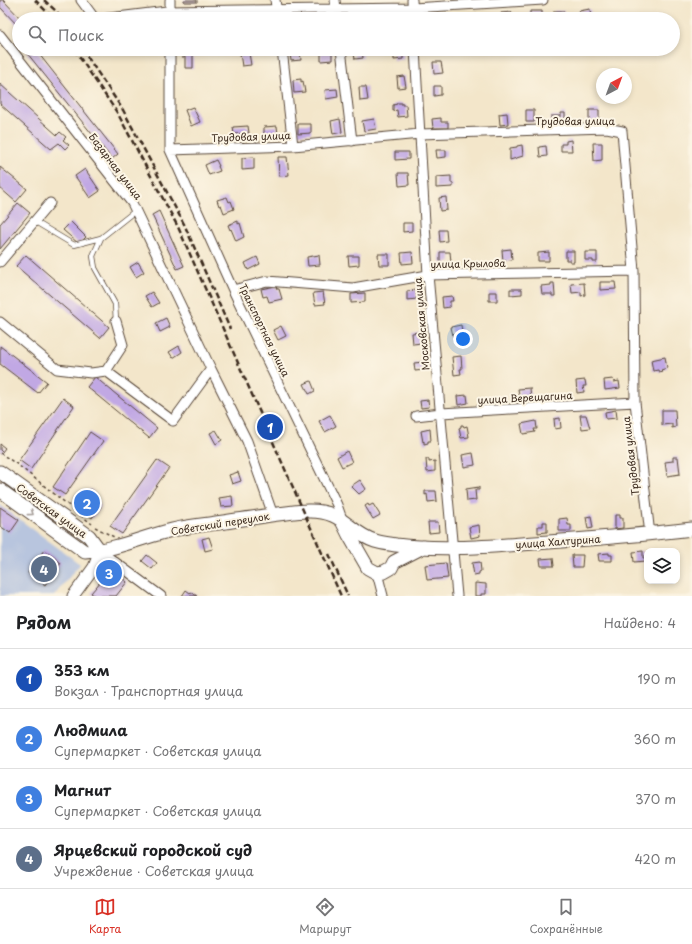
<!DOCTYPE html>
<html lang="ru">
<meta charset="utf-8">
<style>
body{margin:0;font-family:"Playpen Sans",sans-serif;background:#f6f6f6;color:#202124}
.controls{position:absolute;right:12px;bottom:12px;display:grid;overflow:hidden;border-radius:8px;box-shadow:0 2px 6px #0003}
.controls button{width:36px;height:36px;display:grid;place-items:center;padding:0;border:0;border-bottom:1px solid #e0e0e0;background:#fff;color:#202124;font:20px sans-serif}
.compass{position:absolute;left:596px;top:68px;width:36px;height:36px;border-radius:50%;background:#fff;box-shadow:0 2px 6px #0003;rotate:41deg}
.you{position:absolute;left:463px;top:339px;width:14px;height:14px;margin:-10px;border:3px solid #fff;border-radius:50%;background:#1a73e8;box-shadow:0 0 0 6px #1a73e833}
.badge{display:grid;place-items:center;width:26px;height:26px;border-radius:50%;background:#d93025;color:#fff;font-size:13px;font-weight:700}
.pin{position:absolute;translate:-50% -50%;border:2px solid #fff;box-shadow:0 1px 4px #0006}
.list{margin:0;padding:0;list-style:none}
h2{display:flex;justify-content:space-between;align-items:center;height:52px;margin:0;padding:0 16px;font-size:17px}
h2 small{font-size:13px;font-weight:400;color:#757577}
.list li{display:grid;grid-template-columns:26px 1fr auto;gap:12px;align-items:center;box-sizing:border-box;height:60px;padding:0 16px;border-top:1px solid #e0e0e0}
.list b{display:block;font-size:15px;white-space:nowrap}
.list p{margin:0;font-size:13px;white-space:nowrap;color:#757577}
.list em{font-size:13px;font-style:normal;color:#757577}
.icon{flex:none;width:22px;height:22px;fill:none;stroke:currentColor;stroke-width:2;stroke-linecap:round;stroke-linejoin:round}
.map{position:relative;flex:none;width:692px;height:596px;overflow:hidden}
.search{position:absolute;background:#fff;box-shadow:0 2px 6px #0003;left:12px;right:12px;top:12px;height:44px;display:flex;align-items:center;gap:10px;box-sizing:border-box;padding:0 14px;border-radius:22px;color:#757577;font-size:15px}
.sheet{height:292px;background:#fff}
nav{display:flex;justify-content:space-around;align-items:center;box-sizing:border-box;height:56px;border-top:1px solid #e0e0e0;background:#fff;font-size:11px;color:#757577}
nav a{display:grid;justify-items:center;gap:2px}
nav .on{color:#d93025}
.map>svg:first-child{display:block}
.industrial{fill:#b8c5de}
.building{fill:#c1a8e4}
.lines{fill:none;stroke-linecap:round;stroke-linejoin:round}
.service-casing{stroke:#574638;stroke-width:6}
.minor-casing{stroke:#574638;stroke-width:11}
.tertiary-casing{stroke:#574638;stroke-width:13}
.secondary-casing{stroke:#574638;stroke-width:15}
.path{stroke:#574638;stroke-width:1.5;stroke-dasharray:3 3;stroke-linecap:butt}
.service{stroke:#fff;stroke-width:4.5}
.minor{stroke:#fff;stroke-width:9}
.tertiary{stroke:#fff;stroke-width:11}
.secondary{stroke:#fff;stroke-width:13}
.rail{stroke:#3b2a1e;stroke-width:2.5;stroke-dasharray:6 3;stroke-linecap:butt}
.oneway{stroke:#a79f9a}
.labels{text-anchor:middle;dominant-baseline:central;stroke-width:4;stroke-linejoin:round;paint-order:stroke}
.street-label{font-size:10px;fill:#3b2a1e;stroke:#fcf5e5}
</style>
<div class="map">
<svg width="692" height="596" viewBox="0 0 692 596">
<rect width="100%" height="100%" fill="#fcf5e5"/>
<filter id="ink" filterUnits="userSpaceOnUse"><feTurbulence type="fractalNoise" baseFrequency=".025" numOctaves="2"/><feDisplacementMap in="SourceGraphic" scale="8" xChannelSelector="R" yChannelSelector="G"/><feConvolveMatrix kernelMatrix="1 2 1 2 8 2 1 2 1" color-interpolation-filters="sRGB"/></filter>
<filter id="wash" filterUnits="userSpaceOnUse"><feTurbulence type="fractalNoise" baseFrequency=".012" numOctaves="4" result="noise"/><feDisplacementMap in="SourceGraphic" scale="16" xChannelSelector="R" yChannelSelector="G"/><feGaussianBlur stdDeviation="0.9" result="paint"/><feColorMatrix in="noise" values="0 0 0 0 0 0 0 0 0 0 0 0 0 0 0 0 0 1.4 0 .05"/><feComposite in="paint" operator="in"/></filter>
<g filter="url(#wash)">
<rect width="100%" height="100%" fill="#f3e6ca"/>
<path class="industrial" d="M0,505L80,564L54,596H0Z"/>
<g id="blocks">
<path class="building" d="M0,0H3L21,19H19V27L0,7Z
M184,0H197V2H184Z
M590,9L591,19H580L579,11Z
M530,11H542V19H530Z
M554,11H564V19H555Z
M512,12V19H501V13Z
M479,14V19H469L468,15Z
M32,49H35L118,154L112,159L27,53Z
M353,49H362L363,58L355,59Z
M300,52L301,60L291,61L290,53Z
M332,52V60L321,61V53Z
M182,53H193V68H185V57H182Z
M249,53L251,65L242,66L240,54Z
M403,53V59L394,60V54Z
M433,62H441L443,73L434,74Z
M404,76L406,87L398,88L397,77Z
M301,79V82L303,81L305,92L294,93L293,80Z
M0,84L57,135L60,132L66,137L63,140L69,145L65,149L59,143L51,149L0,104Z
M434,86H441V95L434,96Z
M359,87H366L368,100L360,101Z
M337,89L338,97L326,99L325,90Z
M397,103H402V105H406L407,116L398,117L397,110L393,111V105L397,104Z
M193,107L200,122L191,126L185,110Z
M526,110H534V122H526Z
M589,110H599V122H589Z
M507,113L508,124L500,125L499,114Z
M561,113H565V121L551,122V116H561Z
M441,118V122H448V128H433L432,119Z
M340,119L342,132L333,134L331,121Z
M374,119L376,129L364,131L362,121Z
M298,124H311V133L298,134Z
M248,126L249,133L234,134L233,127Z
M277,126L278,135H264V127Z
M571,140L572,151H561V144H566V141Z
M593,143H602V160L594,161Z
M522,145L523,156L510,160V148L517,147V146Z
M546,146L547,156L540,157L539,147Z
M436,150H446V157L437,158Z
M395,152H409V159L395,160Z
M254,157V169L242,170V158Z
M278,157H287L289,175L279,176Z
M216,160L219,166H218L220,171L209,175L205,165Z
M0,167L27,189L16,202L0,188Z
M85,169L100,191L90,198L75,176Z
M398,173H408L409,185L399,186Z
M451,176V183H453V187L436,188V177Z
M227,197L229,202L231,201L234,209L224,213L221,205L219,206L217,200Z
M446,197L447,210L440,211L439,198Z
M18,203L30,213L0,249V224Z
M159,211L184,266L177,269L152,215Z
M238,221V224L240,223L244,237L236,241L231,229L230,230L228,225Z
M71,222L86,237L79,244L63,230Z
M403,223H412V231L403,232Z
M439,230H446L447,241L440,242Z
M511,249L512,260L503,261L502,250Z
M566,251H574V262H570V260H566Z
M412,252L413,263L402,264L401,253Z
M440,252H450L451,262L440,263Z
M549,252V261H538V253Z
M585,252H597V262H593V260H585Z
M378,254H389V265H379Z
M26,255L109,327L100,338L16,266Z
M319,255L320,265L308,266L307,257Z
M348,256H359V265L349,266Z
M257,257L260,264L248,270L245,263Z
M138,262L144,272L136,277L130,267Z
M600,282H615L616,289L600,290Z
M551,283H554L555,296H552V294H542L541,286L551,285Z
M584,283L585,295L581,296V292L572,293L571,284Z
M276,286L277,289H279L282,299L269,302L267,296L263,297L261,289Z
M510,289H522V294L510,295Z
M416,290L417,299L407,300V291Z
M152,292L159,303L152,307L145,296Z
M323,292L325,304L315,305L313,293Z
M489,292H497V301H489Z
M365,293V302L351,303V294Z
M452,296L453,301H450V307L443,308L442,297Z
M166,318L170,327L160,332L156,323Z
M461,325L463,338L454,340L451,327Z
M281,326L286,336L278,340L273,330Z
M420,332L422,343L413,344L412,333Z
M0,346L47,382L38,393L0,364Z
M179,346L182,352L173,358L169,352Z
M461,356L462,369H460L461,374L454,375L452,357Z
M665,357L667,368L661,370L662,371L659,372L658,370L653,371L651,360Z
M423,362L424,370L415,371L414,363Z
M95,377L157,428L149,438L87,387Z
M613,379L614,382L619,381L620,388L605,390L604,380Z
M585,380L586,386H583L584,392L577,393L576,381Z
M311,381L315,391L309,394L304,384Z
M530,388L531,399L520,401L518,389Z
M467,395L468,403L458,405L457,396Z
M63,398L74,406L31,469L19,460Z
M428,400L429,407L421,408L420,401Z
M616,410L617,418L606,419L605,412Z
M662,410H675L676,427L672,428V424L662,425Z
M330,415L336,426L325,432L319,421Z
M580,415H586L590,428L582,429Z
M560,418L561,428L555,429L554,419Z
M536,421L537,429H534L535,432L523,434L521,424Z
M461,425H463L464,427L467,426L469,437L461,438L459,428L461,427Z
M430,429L431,441H428V443L424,444V441L423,442L421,431Z
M216,430L222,440L216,444L210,433Z
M90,432L103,441L65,495L53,487Z
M0,444L5,448L2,452L0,450Z
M347,451L352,462L342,467L337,457Z
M473,453L475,465L464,467L462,455Z
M673,457H678L680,474L667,476L665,462L673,461Z
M426,459H429V462L435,461V471L427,472Z
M157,460L169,468L122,534L110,526Z
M238,472L241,481L232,484L229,475Z
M360,480L366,489L359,494L351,486Z
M479,487V490H475L476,500L467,501L466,489Z
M90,489L93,491L91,493L93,495L91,498L101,506L92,518L75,505L78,501L76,499L79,495L82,496L84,493L85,495Z
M425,491H436L437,501L428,502L427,494L425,495Z
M232,496L233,506L221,507L219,498Z
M368,504L369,506L373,504L380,515L373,519L365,506Z
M0,507L19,520L10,533L0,526Z
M615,515H620V518H623V528L615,529Z
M591,516L593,528L588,529L586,517Z
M567,518L568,525H571V531H559V519Z
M428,522H438L439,532L429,533Z
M543,522H547V532L538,533V526H543Z
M479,525L480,536L471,538L469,527Z
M209,537L213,549L205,551L202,539Z
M44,550L61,563L45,585L28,573Z
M643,551V558H645L646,561L634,562L633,552Z
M609,553V555H612V561H599L598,554Z
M147,555L157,563L152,569L142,561Z
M572,555H583L582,567H573Z
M553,558L554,566H541L540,559Z
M480,562L481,571L479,572V574L474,575L472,563Z
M446,563L448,578L427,580L425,565Z
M111,569L127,582L116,596H95L91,593Z
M475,583L486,584V594H481V596H475Z
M186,590L190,593L191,592L197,596H182Z"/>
</g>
</g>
<g filter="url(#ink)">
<use href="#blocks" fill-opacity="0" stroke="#574638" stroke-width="1"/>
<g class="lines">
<g class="service-casing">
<path id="service" d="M34,221L74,245L101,238L135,211
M101,238L93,256L95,268L115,304L116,321"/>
</g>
<g class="minor-casing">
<path id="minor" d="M81,0L95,19
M170,0V19
M275,0L278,19
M335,0L337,19
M412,0L413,19
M101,19L167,11L413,8L543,0
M0,35L132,203L211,369L173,421L106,371L91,373L57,369L0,322
M170,49V150L233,290L337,505L342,519
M282,49L293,146
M341,49L352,141
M415,49L428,275L457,596
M170,150L293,146L420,134L607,128L622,131L634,271L635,402L650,535
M0,262L50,203
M233,290L267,281L353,288L428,275L634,271
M211,369L247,441L273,515
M106,371L123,345L116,321
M416,416L441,413L635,402
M100,551L161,596
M377,573L383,596"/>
</g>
<g class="tertiary-casing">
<path id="tertiary" d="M73,596L94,567L100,551"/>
</g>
<g class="secondary-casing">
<path id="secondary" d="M0,472L89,536L100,551
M0,490L85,552C115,550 143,537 172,530C194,525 215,524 237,520C261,517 284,512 308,511C344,510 347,532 375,541C381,543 390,544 396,545C438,550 480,547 521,544C578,540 635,536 692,529
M342,521L349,535L368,568L377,573L384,572L391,568L394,562L423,547"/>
</g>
<path class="path" d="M0,453L18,465L92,524
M95,527L114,537"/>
<use href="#service" class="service"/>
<use href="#minor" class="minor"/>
<use href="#tertiary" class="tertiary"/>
<use href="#secondary" class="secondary"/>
<path class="rail" d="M35,0L54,19
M44,0L57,12L62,19
M74,49L118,114L178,227L341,596
M82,49L123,110L184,224L230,329
M329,554L348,596"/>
</g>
<defs><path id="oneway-chevron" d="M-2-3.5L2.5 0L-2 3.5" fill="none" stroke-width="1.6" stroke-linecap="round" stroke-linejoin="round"/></defs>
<use class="oneway" href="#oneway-chevron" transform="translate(31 513) rotate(36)"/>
</g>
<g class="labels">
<g class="street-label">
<text x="575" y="120">Трудовая улица</text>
<text transform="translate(251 136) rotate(-2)">Трудовая улица</text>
<text transform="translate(116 166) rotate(53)">Базарная улица</text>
<text transform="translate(468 263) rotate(-1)">улица Крылова</text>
<text transform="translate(421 324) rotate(-95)">Московская улица</text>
<text transform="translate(265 330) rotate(64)">Транспортная улица</text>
<text transform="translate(525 397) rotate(-3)">улица Верещагина</text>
<text transform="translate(630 456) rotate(-97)">Трудовая улица</text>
<text transform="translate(52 510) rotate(36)">Советская улица</text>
<text transform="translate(220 523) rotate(-9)">Советский переулок</text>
<text transform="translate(558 541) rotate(-4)">улица Халтурина</text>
</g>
</g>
</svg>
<div class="controls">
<button><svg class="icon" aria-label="layers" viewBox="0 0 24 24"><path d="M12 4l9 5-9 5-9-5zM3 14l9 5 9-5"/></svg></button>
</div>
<svg class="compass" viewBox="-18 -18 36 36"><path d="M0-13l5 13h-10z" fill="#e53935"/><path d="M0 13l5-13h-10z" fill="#757577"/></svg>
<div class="you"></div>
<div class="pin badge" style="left:270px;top:427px;background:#1a4fb4">1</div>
<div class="pin badge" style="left:87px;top:503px;background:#3f7fe0">2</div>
<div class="pin badge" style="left:109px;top:573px;background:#3f7fe0">3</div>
<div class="pin badge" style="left:44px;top:569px;background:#5c6f8a">4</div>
<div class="search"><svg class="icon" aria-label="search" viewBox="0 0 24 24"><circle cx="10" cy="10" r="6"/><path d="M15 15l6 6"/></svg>Поиск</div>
</div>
<section class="sheet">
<h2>Рядом<small>Найдено: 4</small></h2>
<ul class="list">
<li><span class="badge" style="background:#1a4fb4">1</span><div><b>353 км</b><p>Вокзал · Транспортная улица</p></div><em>190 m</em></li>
<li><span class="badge" style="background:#3f7fe0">2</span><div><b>Людмила</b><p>Супермаркет · Советская улица</p></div><em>360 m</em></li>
<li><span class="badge" style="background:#3f7fe0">3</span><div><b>Магнит</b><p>Супермаркет · Советская улица</p></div><em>370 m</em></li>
<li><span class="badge" style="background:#5c6f8a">4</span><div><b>Ярцевский городской суд</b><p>Учреждение · Советская улица</p></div><em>420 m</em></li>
</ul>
</section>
<nav>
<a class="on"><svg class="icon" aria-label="map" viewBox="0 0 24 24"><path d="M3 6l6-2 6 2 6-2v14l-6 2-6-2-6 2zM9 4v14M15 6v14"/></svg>Карта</a>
<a><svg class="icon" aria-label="directions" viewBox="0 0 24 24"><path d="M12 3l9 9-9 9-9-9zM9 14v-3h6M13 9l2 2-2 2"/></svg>Маршрут</a>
<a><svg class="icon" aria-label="saved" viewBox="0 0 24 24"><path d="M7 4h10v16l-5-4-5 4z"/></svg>Сохранённые</a>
</nav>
